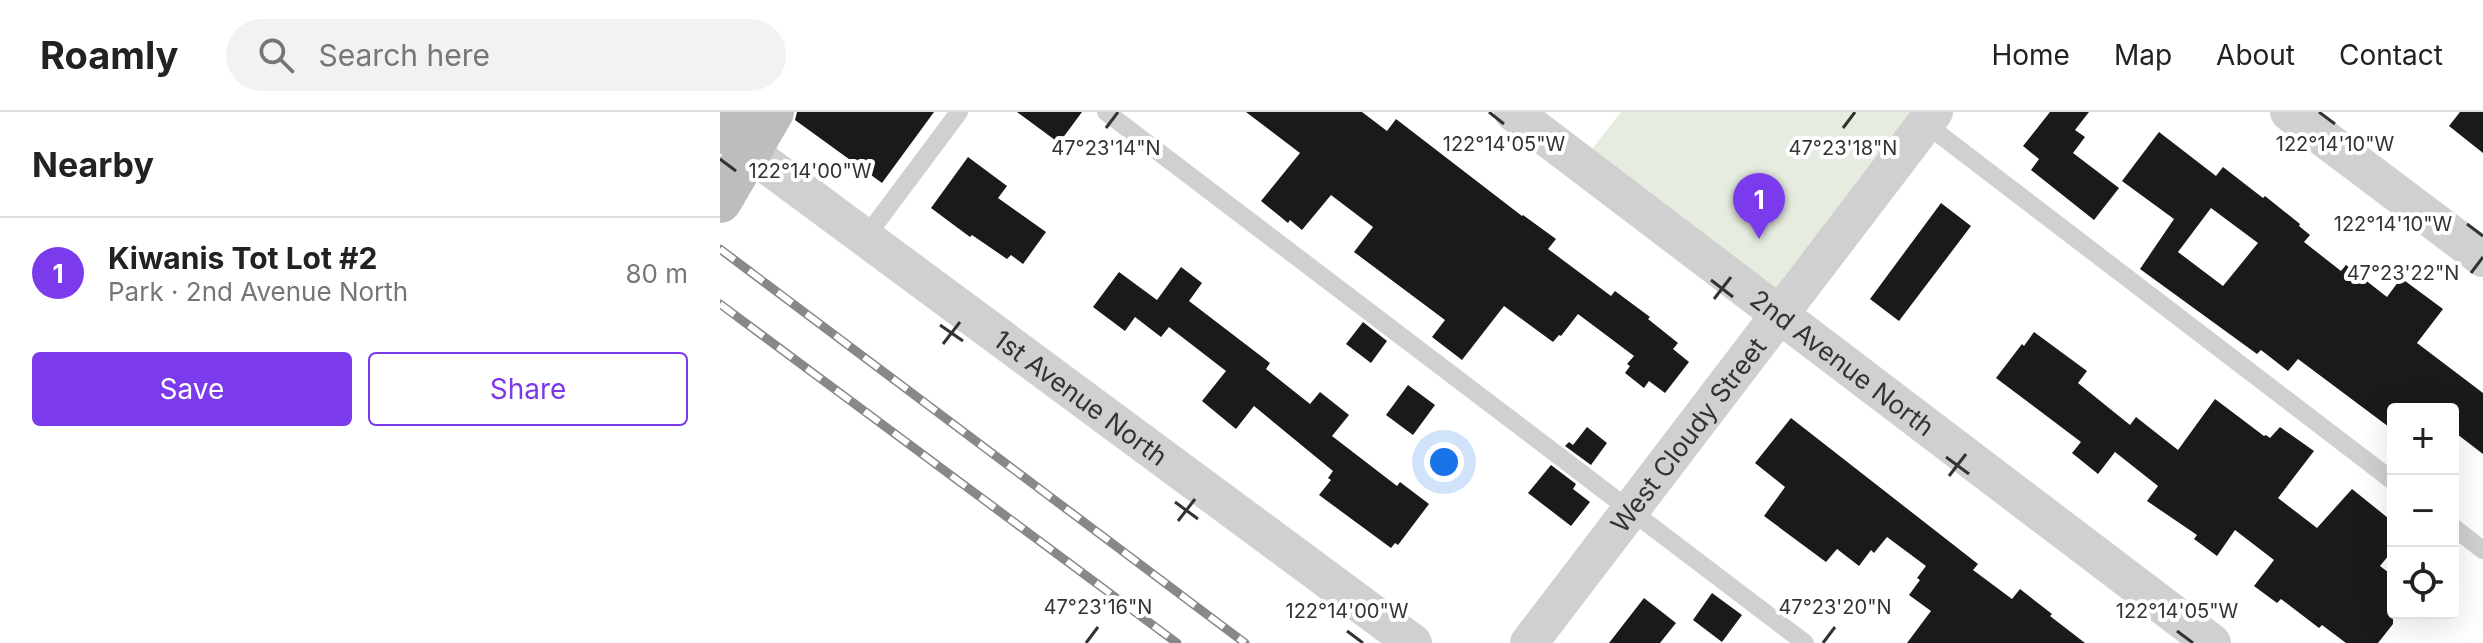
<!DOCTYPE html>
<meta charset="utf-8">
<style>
body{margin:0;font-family:Inter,sans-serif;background:#f2f2f2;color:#222}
.controls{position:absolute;right:24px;bottom:24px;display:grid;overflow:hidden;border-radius:8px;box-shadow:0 8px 32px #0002}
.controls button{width:72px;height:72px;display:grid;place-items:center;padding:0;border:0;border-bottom:2px solid #e0e0e0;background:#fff;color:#222;font:40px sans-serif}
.you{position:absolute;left:724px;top:350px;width:28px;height:28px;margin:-20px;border:6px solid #fff;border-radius:50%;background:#1a73e8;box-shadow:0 0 0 12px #1a73e833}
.badge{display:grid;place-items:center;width:52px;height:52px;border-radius:50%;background:#7c3aed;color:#fff;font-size:26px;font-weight:700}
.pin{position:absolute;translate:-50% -66px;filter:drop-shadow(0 2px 4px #0008)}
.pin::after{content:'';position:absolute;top:42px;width:28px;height:24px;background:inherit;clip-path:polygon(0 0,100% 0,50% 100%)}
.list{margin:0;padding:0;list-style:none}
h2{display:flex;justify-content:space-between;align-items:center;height:104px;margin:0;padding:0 32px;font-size:34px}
h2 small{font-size:26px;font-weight:400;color:#767676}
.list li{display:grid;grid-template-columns:52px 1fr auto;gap:24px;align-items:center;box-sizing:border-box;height:112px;padding:0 32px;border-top:2px solid #e0e0e0}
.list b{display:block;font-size:30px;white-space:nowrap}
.list p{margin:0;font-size:26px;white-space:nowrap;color:#767676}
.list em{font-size:26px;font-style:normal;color:#767676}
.actions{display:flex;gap:16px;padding:24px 32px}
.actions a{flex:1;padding:18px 0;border:2px solid #7c3aed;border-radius:8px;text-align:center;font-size:28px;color:#7c3aed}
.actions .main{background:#7c3aed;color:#fff}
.icon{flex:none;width:44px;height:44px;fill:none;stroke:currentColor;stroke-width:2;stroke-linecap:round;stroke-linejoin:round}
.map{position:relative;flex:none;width:1763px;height:531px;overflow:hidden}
header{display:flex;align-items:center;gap:48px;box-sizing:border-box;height:112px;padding:0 40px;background:#fff;border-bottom:2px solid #e0e0e0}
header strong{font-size:38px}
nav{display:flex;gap:44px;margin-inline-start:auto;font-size:28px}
.search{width:560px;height:72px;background:#f2f2f2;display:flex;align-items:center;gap:20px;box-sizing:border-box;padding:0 28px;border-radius:44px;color:#767676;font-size:30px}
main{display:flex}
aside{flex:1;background:#fff}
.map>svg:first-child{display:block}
.green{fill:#e6ecdf}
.building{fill:#1a1a1a;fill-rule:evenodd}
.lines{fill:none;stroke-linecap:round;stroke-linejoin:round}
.service{stroke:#d0d0d0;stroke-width:18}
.minor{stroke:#d0d0d0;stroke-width:38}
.secondary{stroke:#bdbdbd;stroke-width:44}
.rail-casing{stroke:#888;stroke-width:9}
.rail{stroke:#fff;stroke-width:6;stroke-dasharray:18;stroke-linecap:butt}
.ticks{fill:none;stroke:#333;stroke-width:3}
.labels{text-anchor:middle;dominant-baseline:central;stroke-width:8;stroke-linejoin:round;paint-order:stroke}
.street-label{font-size:26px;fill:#333;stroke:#fff}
.ticks-label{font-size:20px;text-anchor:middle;fill:#333;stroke:#fff;stroke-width:8;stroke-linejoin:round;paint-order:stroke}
</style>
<header>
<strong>Roamly</strong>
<div class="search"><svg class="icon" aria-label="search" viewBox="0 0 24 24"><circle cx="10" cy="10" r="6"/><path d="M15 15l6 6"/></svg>Search here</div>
<nav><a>Home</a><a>Map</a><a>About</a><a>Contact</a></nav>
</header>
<main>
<aside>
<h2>Nearby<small></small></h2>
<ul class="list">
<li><span class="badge">1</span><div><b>Kiwanis Tot Lot #2</b><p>Park · 2nd Avenue North</p></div><em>80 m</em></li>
</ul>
<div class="actions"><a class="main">Save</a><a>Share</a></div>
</aside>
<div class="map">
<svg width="1763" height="531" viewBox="0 0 1763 531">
<rect width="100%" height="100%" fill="#fff"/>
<path class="green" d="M901,0H1191L1060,202L861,51Z"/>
<path class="building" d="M77,0H214L162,71L75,8Z
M297,0H362L339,31Z
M526,0H642L667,19L676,7L802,104L803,103L836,127L828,137L891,184L895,179L930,205L928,207L958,231L953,237L969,250L945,281L929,269L924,276L905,261L910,254L907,252L914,244L858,202L841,224L839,223L833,230L784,194L742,248L712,225L725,208L634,140L653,115L611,83L582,118L570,108L568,111L541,89L580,41Z
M1330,0H1369L1355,18L1365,25L1353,41L1399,76L1374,108L1311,58L1319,47L1303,34Z
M1740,0H1763V41L1729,14Z
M1439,20L1496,64L1503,55L1543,86L1545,84L1580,112L1579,114L1590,123L1584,130L1621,159L1626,153L1667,185L1681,166L1723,197L1697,231L1763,281V342L1733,319V297H1673V318L1578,247L1568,259L1541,238L1537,242L1420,157L1454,107L1402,69ZM1491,96L1538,131L1503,174L1458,140Z
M248,45L287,74L278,86L326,120L303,152L291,143L287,147L252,123L250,125L211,96Z
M1221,91L1251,114L1179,209L1150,187Z
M461,155L482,171L469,189L550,251L546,257L590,292L600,280L629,303L612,324L677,374L680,370L709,392L678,433L675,431L671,436L599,383L611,368L608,366L613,359L534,294L516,317L482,289L506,259L449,215L441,225L415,205L405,219L373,195L399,160L437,188Z
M643,210L667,229L651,251L626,232Z
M1314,220L1367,259L1358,271L1410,313L1416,305L1458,338L1495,287L1544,324L1546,323L1550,326L1560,315L1594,339L1558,386L1597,416L1632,377L1673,410V438L1660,454L1673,464V512L1658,531H1626L1602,513L1599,516L1561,487L1557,491L1534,474L1554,448L1515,418L1497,444L1474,427L1477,423L1427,389L1438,374L1395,340L1378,362L1352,341L1361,330L1276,266L1302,232L1304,234Z
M688,273L715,293L693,323L666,303Z
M1071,306L1258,452L1253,458L1292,487L1300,477L1332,502L1330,504L1365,531H1187L1211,499L1189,483L1200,468L1197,466L1206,454L1167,425L1154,441L1151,438L1139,454L1117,437L1106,450L1044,404L1065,375L1035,351Z
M867,315L887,331L871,353L845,334L849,330L853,333Z
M831,353L856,372L853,377L870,390L851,414L808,381Z
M992,481L1022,503L1002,530L973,508Z
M924,486L956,511L940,531H889Z"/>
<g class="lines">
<path class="service" d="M386,0L1085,531
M1202,9L1673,369
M145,126L239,0
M1733,415L1763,438"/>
<g class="minor">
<path id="s1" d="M793,0L1492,531"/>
<path d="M1569,0L1763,146"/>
<path id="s2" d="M28,39L693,531"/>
<path id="s3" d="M809,531L1214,0"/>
</g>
<path class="secondary" d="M0,20L12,0
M0,89L52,0"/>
<g class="rail-casing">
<path id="rail" d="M0,137L525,531
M0,192L457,531"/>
</g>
<use href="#rail" class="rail"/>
</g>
<path class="ticks" d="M769,0L784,12M1599,0L1615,12M386,16L398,0M1123,16L1135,0M0,47L16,59M1747,112L1763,124M1751,161L1763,145M991,168L1013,185M994,187L1011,165M220,213L243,229M223,232L240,210M1226,345L1249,362M1229,364L1246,342M455,390L478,407M458,409L475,387M627,519L643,531M1457,519L1473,531M366,531L378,515M1103,531L1115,515"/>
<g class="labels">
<g class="street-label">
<text stroke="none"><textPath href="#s1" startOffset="414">2nd Avenue North</textPath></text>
<text stroke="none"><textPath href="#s2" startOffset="414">1st Avenue North</textPath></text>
<text stroke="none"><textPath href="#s3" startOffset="262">West Cloudy Street</textPath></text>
</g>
</g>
<g class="ticks-label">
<text x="1615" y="39">122°14'10"W</text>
<text x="784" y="39">122°14'05"W</text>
<text x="386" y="43">47°23'14"N</text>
<text x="1123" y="43">47°23'18"N</text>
<text x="90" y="66">122°14'00"W</text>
<text x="1673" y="119">122°14'10"W</text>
<text x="1683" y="168">47°23'22"N</text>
<text x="378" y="502">47°23'16"N</text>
<text x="1115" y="502">47°23'20"N</text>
<text x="627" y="506">122°14'00"W</text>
<text x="1457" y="506">122°14'05"W</text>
</g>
</svg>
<div class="controls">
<button>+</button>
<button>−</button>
<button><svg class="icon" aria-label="locate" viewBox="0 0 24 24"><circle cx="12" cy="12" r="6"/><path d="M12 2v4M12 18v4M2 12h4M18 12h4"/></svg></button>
</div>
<div class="you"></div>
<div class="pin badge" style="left:1039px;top:127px">1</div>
</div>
</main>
